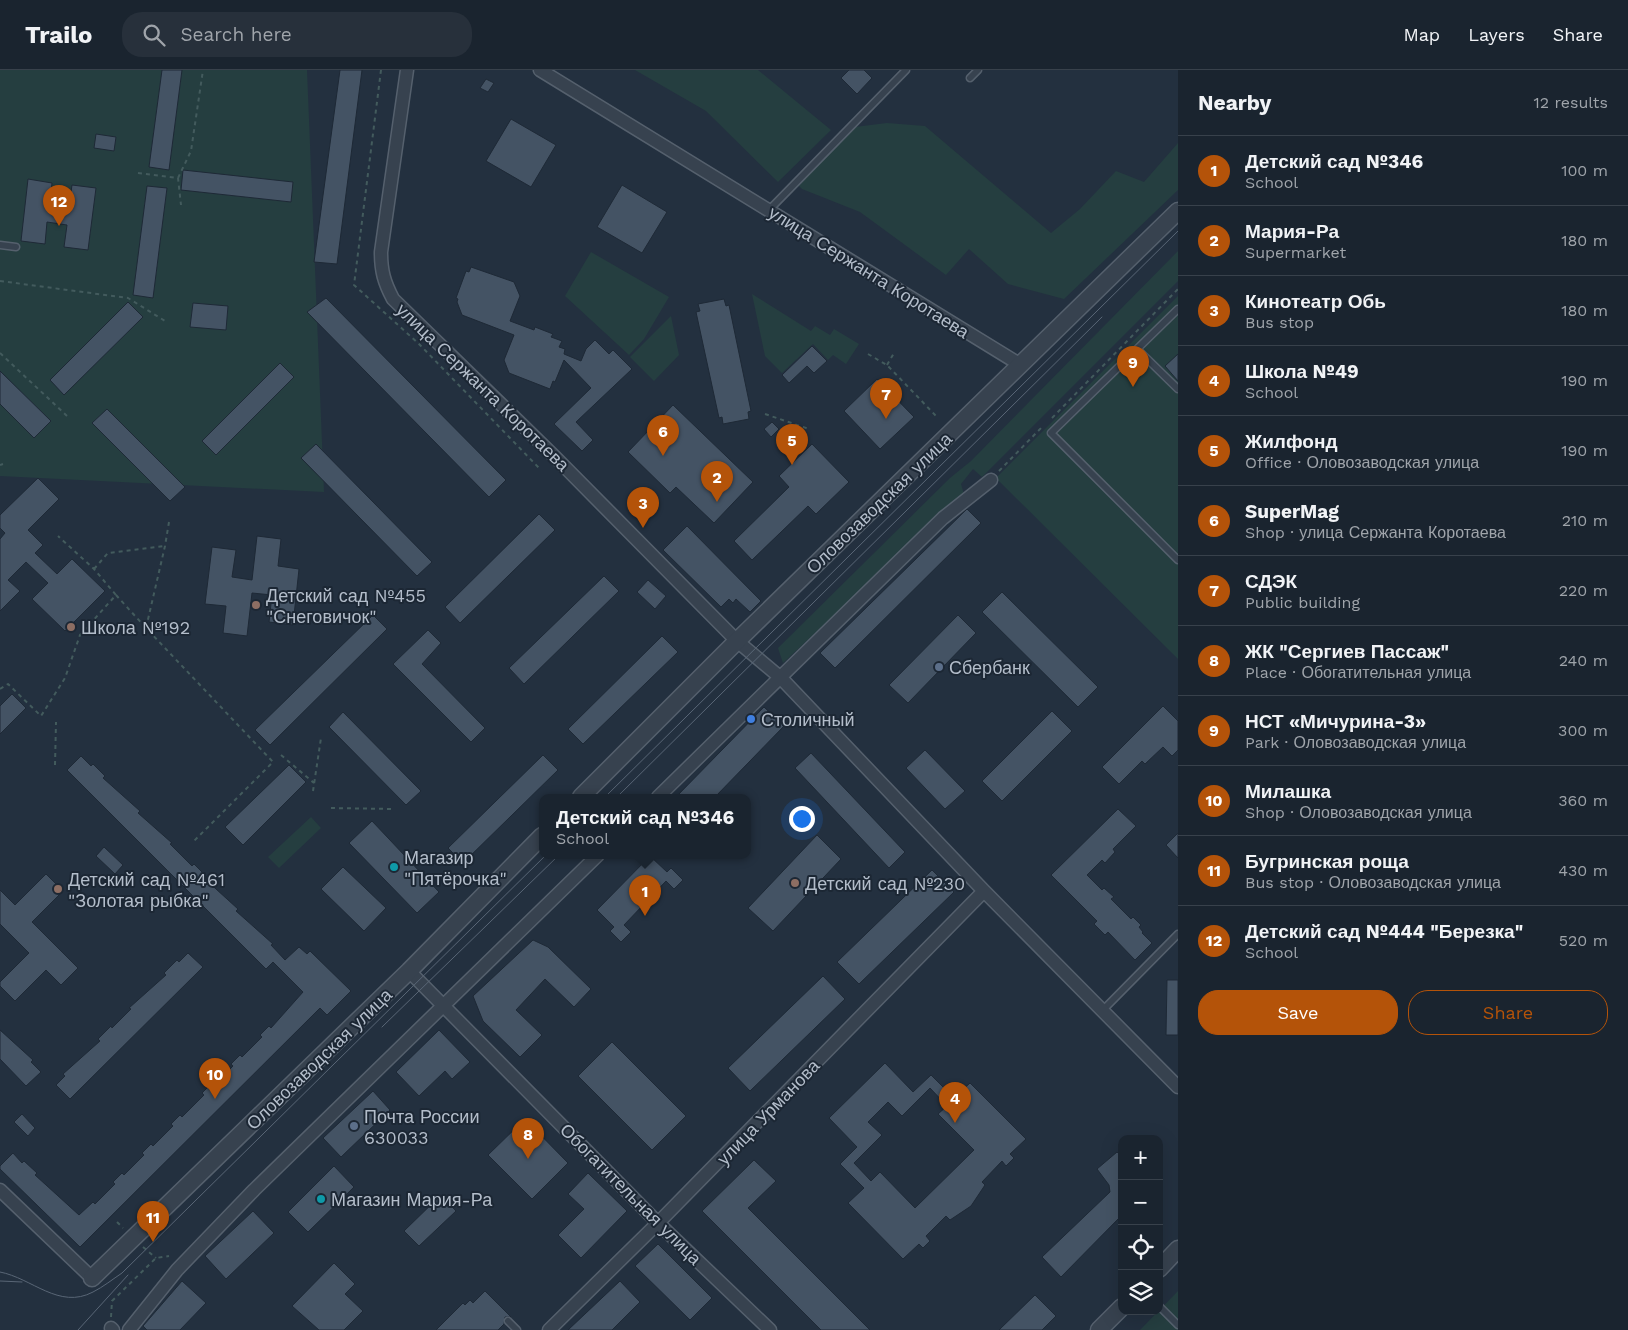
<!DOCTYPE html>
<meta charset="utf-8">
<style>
body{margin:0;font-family:"Work Sans",sans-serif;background:#27303b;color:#f1f3f6}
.controls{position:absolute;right:15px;bottom:15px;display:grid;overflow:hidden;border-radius:10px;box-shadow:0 5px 20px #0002}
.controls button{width:45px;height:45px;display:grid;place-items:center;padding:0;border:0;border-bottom:1px solid #38414b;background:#1a242f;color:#f1f3f6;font:25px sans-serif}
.you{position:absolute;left:801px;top:748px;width:18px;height:18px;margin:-12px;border:4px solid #fff;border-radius:50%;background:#1a73e8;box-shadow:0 0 0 8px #1a73e833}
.badge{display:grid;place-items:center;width:32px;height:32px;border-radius:50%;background:#b45309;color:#fff;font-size:16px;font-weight:700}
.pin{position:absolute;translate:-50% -41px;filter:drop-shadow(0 1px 2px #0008)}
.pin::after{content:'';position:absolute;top:26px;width:18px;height:15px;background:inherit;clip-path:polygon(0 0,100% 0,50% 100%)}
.popup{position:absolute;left:539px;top:724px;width:212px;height:65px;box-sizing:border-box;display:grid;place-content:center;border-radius:10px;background:#1a242f;filter:drop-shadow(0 1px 4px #0005);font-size:16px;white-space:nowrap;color:#9fa4aa}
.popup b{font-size:19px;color:#f1f3f6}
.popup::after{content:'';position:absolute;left:50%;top:100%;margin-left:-10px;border:10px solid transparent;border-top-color:#1a242f}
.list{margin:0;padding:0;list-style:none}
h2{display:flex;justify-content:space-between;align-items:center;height:65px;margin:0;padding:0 20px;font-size:21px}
h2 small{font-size:16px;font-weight:400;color:#9fa4aa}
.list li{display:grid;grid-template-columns:32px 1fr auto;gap:15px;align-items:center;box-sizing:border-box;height:70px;padding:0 20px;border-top:1px solid #38414b}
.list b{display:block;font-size:19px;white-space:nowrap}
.list p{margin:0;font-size:16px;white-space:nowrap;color:#9fa4aa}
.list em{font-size:16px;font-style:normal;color:#9fa4aa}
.actions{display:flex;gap:10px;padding:15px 20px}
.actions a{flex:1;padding:11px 0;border:1px solid #b45309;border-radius:20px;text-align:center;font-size:18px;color:#b45309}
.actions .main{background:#b45309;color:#fff}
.icon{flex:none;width:28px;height:28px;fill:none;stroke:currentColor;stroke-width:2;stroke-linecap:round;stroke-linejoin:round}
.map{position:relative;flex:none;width:1178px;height:1260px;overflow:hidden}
header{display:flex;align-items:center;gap:30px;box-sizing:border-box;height:70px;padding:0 25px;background:#1a242f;border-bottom:1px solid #38414b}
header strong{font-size:24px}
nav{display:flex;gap:28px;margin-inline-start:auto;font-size:18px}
.search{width:350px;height:45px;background:#27303b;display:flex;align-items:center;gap:12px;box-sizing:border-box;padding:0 18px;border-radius:20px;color:#9fa4aa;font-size:19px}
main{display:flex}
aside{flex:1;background:#1a242f}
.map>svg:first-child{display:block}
.green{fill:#253e40}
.building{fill:#445364;stroke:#1e2936;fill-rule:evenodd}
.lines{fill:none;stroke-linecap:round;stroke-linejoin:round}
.service-casing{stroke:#55606d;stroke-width:9}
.minor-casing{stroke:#55606d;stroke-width:15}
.tertiary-casing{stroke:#55606d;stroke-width:19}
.path{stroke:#435b5d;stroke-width:2;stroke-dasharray:4 4;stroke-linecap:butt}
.service{stroke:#37424f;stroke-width:6}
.minor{stroke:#37424f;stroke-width:12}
.tertiary{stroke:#37424f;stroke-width:16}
.tram{stroke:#596676;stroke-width:1}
.education-dot{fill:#8d6e63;stroke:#1c2734;stroke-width:2}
.service-dot{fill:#5c6f8a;stroke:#1c2734;stroke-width:2}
.shop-dot{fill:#3f7fe0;stroke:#1c2734;stroke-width:2}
.culture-dot{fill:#0f9aa8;stroke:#1c2734;stroke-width:2}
.labels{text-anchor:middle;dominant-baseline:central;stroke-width:4;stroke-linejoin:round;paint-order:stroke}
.street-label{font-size:18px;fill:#b3bdca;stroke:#1c2734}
.poi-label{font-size:18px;fill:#b3bdca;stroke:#1c2734;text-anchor:start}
</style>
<header>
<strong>Trailo</strong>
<div class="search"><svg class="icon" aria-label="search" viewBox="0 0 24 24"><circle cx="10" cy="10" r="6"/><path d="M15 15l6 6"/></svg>Search here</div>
<nav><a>Map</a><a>Layers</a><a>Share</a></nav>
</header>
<main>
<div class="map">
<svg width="1178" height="1260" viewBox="0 0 1178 1260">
<rect width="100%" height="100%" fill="#23303f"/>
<path class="green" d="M0,0H307L324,422L0,406Z
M635,0H758L831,60L778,112L706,41Z
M887,53L925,56L1051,163L1080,139L1116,101L1144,112L1178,73V120L1064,229L1008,214L969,179L946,205L860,142L802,119L793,110L855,57Z
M1178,181V211L982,407L973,399L961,414L964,424L783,593L778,578L950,408L971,391Z
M591,182L669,227L644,269L629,285L565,226Z
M752,224L811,261L815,256L830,265L834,259L859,274L846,294L833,285L828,290L813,274L782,303L765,286Z
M1178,226V589L996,408Z
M671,246L679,285L654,311L630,287Z
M311,747L321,758L279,798L268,787Z
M1178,1221V1260H1140Z"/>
<path class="building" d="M162,0H182L169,100L149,97Z
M340,0H362L337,194L314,192Z
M849,0H864L872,8L857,24L841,8Z
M486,9L494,13L488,22L480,18Z
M511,49L556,75L531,117L486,91Z
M96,64L116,67L114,81L94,78Z
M183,100L293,112L291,132L181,120Z
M28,109L52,113L50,134L69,136L72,115L96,118L88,180L64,177L67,155L47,152L45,174L21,171Z
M622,115L667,142L642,183L597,157Z
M147,116L167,118L153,228L133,225Z
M471,197L514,212L520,226L510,251L534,260L535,257L553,264L551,267L562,271L559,277L565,279L564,284L581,291L586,279L595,270L609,284L613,280L632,299L576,352L593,370L582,381L554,354L591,318L564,290L555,312L553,311L550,319L509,303L504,290L514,265L462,245L457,232L458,229L456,228L466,201L469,202Z
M326,228L506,410L489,427L307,242Z
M724,229L726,236L729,235L751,341L748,342L749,349L723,354L722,347L719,348L696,242L700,241L698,234Z
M128,232L143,247L64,325L50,310Z
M193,233L228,236L226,260L190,257Z
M812,276L827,291L814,303L807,296L789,313L782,305Z
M1178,284V311L1165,296Z
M280,293L294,307L216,385L202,371Z
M0,301L51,351L34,368L0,334Z
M877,309L914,347L880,379L844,341Z
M673,335L753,412L714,453L676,417L670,423L628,382Z
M107,339L185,417L170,431L92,353Z
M772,352L779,359L771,367L764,359Z
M316,374L432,492L417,506L301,388Z
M812,374L849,412L816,444L808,436L752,490L734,471L789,417L779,406Z
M38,408L59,429L28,460L43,475L35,483L57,504L72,489L105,521L65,561L32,529L48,513L26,492L8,510L20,521L0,541V469L5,463L0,458V445Z
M967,439L981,453L835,598L820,583Z
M539,444L555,460L460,553L445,537Z
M687,456L761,531L750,542L736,529L733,533L729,529L721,537L663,480Z
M257,466L281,469L278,496L299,499L293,555L269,552L272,525L252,523L247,566L223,563L226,536L205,534L212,477L236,480L232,507L252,510Z
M604,506L619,521L524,614L509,598Z
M648,510L666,526L655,539L637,522Z
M1002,522L1098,617L1078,637L982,542Z
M373,545L387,559L270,675L255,660Z
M958,545L976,563L908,633L889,615Z
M428,560L441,573L422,594L485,658L471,672L393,594Z
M662,566L678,582L583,674L568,659Z
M12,624L26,638L0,664V636Z
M1163,636L1178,651V680L1172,686L1163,677L1145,694L1142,691L1119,714L1102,697Z
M764,637L784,656L715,727H676Z
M1052,641L1072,661L1002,731L982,711Z
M343,642L421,721L406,735L329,657Z
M925,680L965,721L945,739L906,698Z
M811,683L905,782L889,798L795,698Z
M543,685L558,700L463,793L448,778Z
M81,686L91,696L93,694L105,706L103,708L140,741L138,743L172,773L170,774L192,796L194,794L207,807L205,809L238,839L236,841L273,874L271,875L285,890L299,877L307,884L310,881L351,921L327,945L320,938L80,1177L0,1099V1096L13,1083L22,1093L24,1091L37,1103L35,1105L79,1145L93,1132L95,1134L115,1114L113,1112L122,1103L124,1105L144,1085L142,1083L151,1074L153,1076L173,1056L171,1054L180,1045L182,1047L204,1025L202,1023L211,1014L213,1016L233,996L231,994L240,985L242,987L262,967L260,965L269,956L271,958L303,922L273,892L266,899L67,700Z
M289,695L306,712L243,775L225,757Z
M1118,739L1136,756L1113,779L1115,782L1105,793L1102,790L1087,805L1102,820L1104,818L1114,827L1111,829L1131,849L1133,847L1141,855L1139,857L1143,862L1142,863L1152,873L1135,890L1108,862L1105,865L1094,854L1097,851L1051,805Z
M372,751L439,822L417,843L349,773Z
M1178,763V788L1166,775Z
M817,765L841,789L773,861L748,838Z
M104,777L123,795L115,804L96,786Z
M650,786L667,802L671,798L683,810L674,819L666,811L624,855L631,862L621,872L610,861L614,857L597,840Z
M343,797L386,838L364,861L321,819Z
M932,800L954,822L859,914L837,892Z
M46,804L63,821L32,852L78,898L61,915L46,900L15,931L0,916V912L29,883L0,854V820L15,835Z
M533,870L548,877L591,919L574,937L545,909L516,940L542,965L520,987L483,951L473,926Z
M188,883L203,897L70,1029L56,1015L65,1006L63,1004L100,971L98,969L111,956L112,958L131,939L129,938L166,905L164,903L177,890L179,892Z
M823,906L845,929L750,1021L728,998Z
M1167,910H1178V965H1166Z
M0,960L33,990L31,992L41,1002L26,1016L0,989Z
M439,960L470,992L452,1009L445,1001L419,1026L396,1002Z
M612,972L686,1046L652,1080L578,1006Z
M885,993L913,1022L931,1005L954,1028L970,1013L1026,1069L1010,1084L1014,1088L1006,1096L1002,1091L982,1112L985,1115L971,1136L950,1150L946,1146L926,1166L930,1171L923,1178L919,1174L903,1189L848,1133L864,1118L840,1094L857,1077L829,1048ZM930,1018L947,1036L938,1044L974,1080L915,1138L880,1102L871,1111L854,1093L882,1065L868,1052L888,1032L902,1046Z
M373,1021L390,1040L341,1087L323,1068Z
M22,1044L35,1058L28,1066L14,1052Z
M525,1049L568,1093L532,1129L488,1085Z
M1117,1082L1122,1087V1145L1061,1207L1042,1187L1110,1122L1109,1115L1097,1099Z
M754,1090L776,1111L748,1138L870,1260H821L702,1141Z
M334,1096L354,1117L308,1162L288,1142Z
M588,1103L627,1141L581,1188L558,1165L584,1139L568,1124Z
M441,1125L456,1141L419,1176L404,1161Z
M253,1141L274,1163L226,1209L205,1186Z
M658,1174L712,1228L690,1250L635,1196Z
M334,1193L355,1214L345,1224L363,1241L344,1260H319L292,1236Z
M182,1211L206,1233L180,1260H147L143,1256Z
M620,1211L640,1232L612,1260H568Z
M485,1221L511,1247H505L504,1254L498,1260H436L463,1233L465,1235L470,1230L473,1233Z
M1035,1225L1056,1246L1042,1260H999Z"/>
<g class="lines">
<g class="service-casing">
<path id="service" d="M970,8L978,0
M769,140L906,0
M0,175L16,177
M1178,239L1051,363L1178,490
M1137,279L1178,319
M1102,941L1178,864
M1159,1236L1178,1255
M508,1251L517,1260"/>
</g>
<g class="minor-casing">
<path id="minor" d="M407,0L381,182C381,201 384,212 393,229L554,386L737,571L781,608L984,821L1178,1017
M540,0L1019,294
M658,727L943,448L991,410
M409,901L658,1153L770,1260
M0,1120L92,1208
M111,1258L113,1260
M129,1260L177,1200L254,1120L598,785
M549,1260L658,1153L984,821"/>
</g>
<g class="tertiary-casing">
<path id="tertiary" d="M581,727L737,571L1178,141
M1159,1199L1178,1179
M92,1208L409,901L542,766
M1099,1260L1122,1237"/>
</g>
<path class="path" d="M381,0L354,215L419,274L540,399
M138,103L178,108L181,135
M178,108L191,81L203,0
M0,211L128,228L165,251
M0,283L67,346
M868,284L887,295L938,348
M887,295L894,283
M765,344L809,359
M1052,348L1178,219
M0,395L3,394
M999,401L1043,356
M169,452L165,476L146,558L273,692L194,771
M94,499L108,483L165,476
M116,525L146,558
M0,619L8,614L41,646L65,608L80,565L116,525L94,499L58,466
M281,685L314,713
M55,695L56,652
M313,721L321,668
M331,738L391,739
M117,1152L123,1158
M143,1177L156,1188
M111,1247L112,1231L156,1188L169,1186"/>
<use href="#service" class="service"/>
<use href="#minor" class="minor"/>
<use href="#tertiary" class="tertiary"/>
<path class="tram" d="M605,727L1178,161
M617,727L1102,247
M382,957L559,785
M0,1202C32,1208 59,1240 93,1222C103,1217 113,1209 122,1203L546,785
M0,1211L22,1212
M78,1260L128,1205"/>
</g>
<g class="education-dot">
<circle cx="256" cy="535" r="5"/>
<circle cx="71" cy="557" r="5"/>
<circle cx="795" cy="813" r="5"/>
<circle cx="58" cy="819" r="5"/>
</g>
<g class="service-dot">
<circle cx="939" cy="597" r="5"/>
<circle cx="354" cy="1056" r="5"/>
</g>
<circle class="shop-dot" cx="751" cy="649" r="5"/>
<g class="culture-dot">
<circle cx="394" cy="797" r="5"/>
<circle cx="321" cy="1129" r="5"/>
</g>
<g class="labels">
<g class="street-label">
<text transform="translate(869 202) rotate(32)">улица Сержанта Коротаева</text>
<text transform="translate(483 317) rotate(44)">улица Сержанта Коротаева</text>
<text transform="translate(879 433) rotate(-44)">Оловозаводская улица</text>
<text transform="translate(319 989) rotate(-44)">Оловозаводская улица</text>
<text transform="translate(768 1042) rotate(-46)">улица Урманова</text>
<text transform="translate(631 1124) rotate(45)">Обогатительная улица</text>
</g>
<g class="poi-label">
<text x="266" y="525">Детский сад №455<tspan x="266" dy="21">"Снеговичок"</tspan></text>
<text x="81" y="557">Школа №192</text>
<text x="949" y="597">Сбербанк</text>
<text x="761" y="649">Столичный</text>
<text x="404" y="787">Магазир<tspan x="404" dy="21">"Пятёрочка"</tspan></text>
<text x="68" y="809">Детский сад №461<tspan x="68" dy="21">"Золотая рыбка"</tspan></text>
<text x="805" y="813">Детский сад №230</text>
<text x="364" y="1046">Почта России<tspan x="364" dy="21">630033</tspan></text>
<text x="331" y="1129">Магазин Мария-Ра</text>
</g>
</g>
</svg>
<div class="controls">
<button>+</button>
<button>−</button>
<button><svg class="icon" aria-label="locate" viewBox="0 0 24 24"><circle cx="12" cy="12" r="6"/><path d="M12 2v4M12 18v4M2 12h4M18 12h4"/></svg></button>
<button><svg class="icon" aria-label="layers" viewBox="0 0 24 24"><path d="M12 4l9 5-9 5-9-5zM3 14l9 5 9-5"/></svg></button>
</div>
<div class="you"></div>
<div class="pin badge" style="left:645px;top:846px">1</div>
<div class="popup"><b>Детский сад №346</b>School</div>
<div class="pin badge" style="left:717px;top:432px">2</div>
<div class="pin badge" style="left:643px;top:458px">3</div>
<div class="pin badge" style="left:955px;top:1053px">4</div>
<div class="pin badge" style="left:792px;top:395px">5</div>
<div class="pin badge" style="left:663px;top:386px">6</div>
<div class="pin badge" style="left:886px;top:349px">7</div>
<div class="pin badge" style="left:528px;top:1089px">8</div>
<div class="pin badge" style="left:1133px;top:317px">9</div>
<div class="pin badge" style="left:215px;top:1029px">10</div>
<div class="pin badge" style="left:153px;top:1172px">11</div>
<div class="pin badge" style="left:59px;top:156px">12</div>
</div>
<aside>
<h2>Nearby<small>12 results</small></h2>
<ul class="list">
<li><span class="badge">1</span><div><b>Детский сад №346</b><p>School</p></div><em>100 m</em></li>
<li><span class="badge">2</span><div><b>Мария-Ра</b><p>Supermarket</p></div><em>180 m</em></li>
<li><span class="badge">3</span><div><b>Кинотеатр Обь</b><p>Bus stop</p></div><em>180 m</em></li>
<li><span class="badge">4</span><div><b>Школа №49</b><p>School</p></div><em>190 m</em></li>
<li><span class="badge">5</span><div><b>Жилфонд</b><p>Office · Оловозаводская улица</p></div><em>190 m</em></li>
<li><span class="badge">6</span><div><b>SuperMag</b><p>Shop · улица Сержанта Коротаева</p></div><em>210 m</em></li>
<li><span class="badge">7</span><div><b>СДЭК</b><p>Public building</p></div><em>220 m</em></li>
<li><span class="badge">8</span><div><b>ЖК &quot;Сергиев Пассаж&quot;</b><p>Place · Обогатительная улица</p></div><em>240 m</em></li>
<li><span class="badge">9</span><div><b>НСТ «Мичурина-3»</b><p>Park · Оловозаводская улица</p></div><em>300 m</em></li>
<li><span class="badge">10</span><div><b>Милашка</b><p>Shop · Оловозаводская улица</p></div><em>360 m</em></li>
<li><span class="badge">11</span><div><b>Бугринская роща</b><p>Bus stop · Оловозаводская улица</p></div><em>430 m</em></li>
<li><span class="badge">12</span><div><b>Детский сад №444 &quot;Березка&quot;</b><p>School</p></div><em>520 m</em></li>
</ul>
<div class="actions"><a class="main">Save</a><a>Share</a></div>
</aside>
</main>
